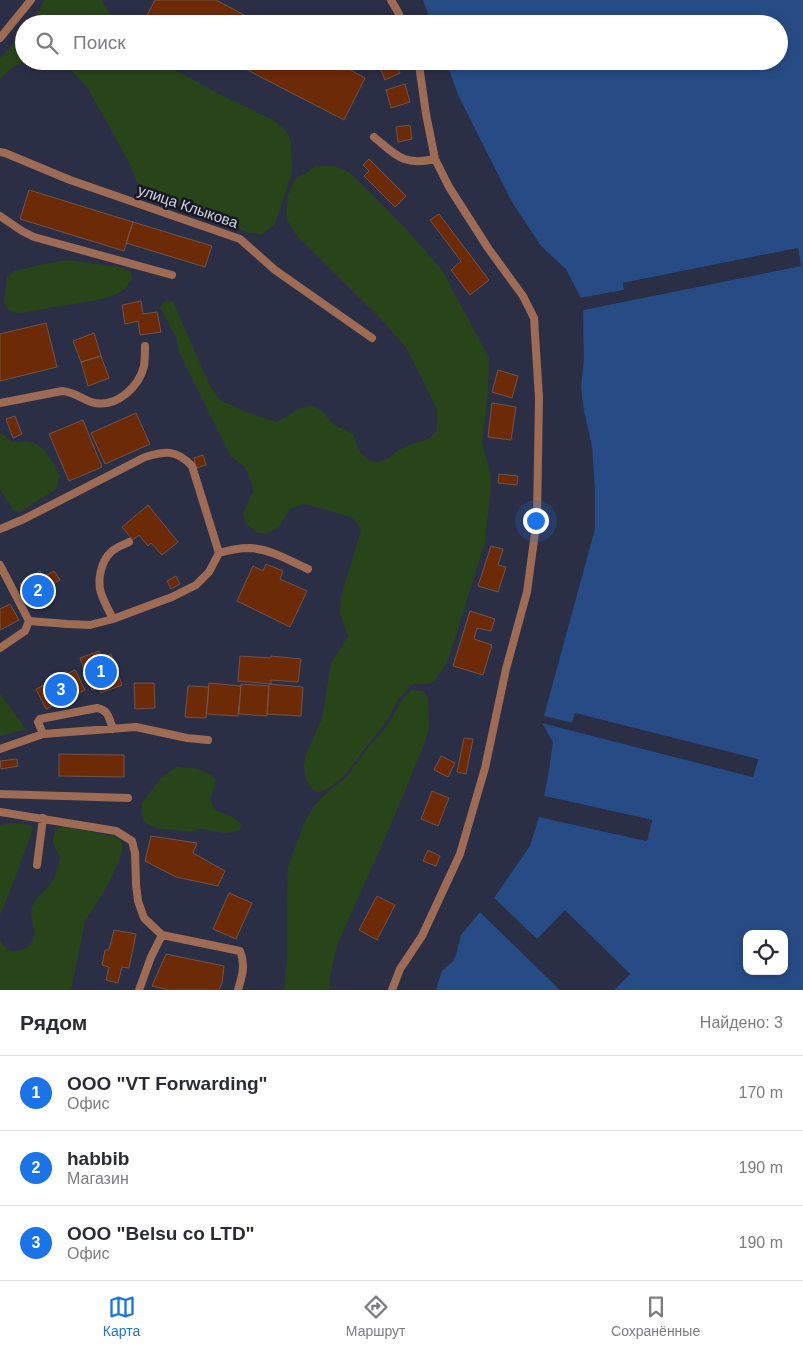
<!DOCTYPE html>
<html lang="ru">
<meta charset="utf-8">
<style>
body{margin:0;font-family:Helvetica,sans-serif;background:#f7f7f7;color:#2b2b33}
.controls{position:absolute;right:15px;bottom:15px;display:grid;overflow:hidden;border-radius:10px;box-shadow:0 2px 8px #0003}
.controls button{width:45px;height:45px;display:grid;place-items:center;padding:0;border:0;border-bottom:1px solid #e1e1e2;background:#fff;color:#2b2b33;font:25px sans-serif}
.you{position:absolute;left:535px;top:520px;width:18px;height:18px;margin:-12px;border:4px solid #fff;border-radius:50%;background:#1a73e8;box-shadow:0 0 0 8px #1a73e833}
.badge{display:grid;place-items:center;width:32px;height:32px;border-radius:50%;background:#1a73e8;color:#fff;font-size:16px;font-weight:700}
.pin{position:absolute;translate:-50% -50%;border:2px solid #fff;box-shadow:0 1px 5px #0006}
.list{margin:0;padding:0;list-style:none}
h2{display:flex;justify-content:space-between;align-items:center;height:65px;margin:0;padding:0 20px;font-size:21px}
h2 small{font-size:16px;font-weight:400;color:#7c7c81}
.list li{display:grid;grid-template-columns:32px 1fr auto;gap:15px;align-items:center;box-sizing:border-box;height:75px;padding:0 20px;border-top:1px solid #e1e1e2}
.list b{display:block;font-size:19px;white-space:nowrap}
.list p{margin:0;font-size:16px;white-space:nowrap;color:#7c7c81}
.list em{font-size:16px;font-style:normal;color:#7c7c81}
.icon{flex:none;width:28px;height:28px;fill:none;stroke:currentColor;stroke-width:2;stroke-linecap:round;stroke-linejoin:round}
.map{position:relative;flex:none;width:803px;height:990px;overflow:hidden}
.search{position:absolute;background:#fff;box-shadow:0 2px 8px #0003;left:15px;right:15px;top:15px;height:55px;display:flex;align-items:center;gap:12px;box-sizing:border-box;padding:0 18px;border-radius:28px;color:#7c7c81;font-size:19px}
.sheet{height:290px;background:#fff}
nav{display:flex;justify-content:space-around;align-items:center;box-sizing:border-box;height:70px;border-top:1px solid #e1e1e2;background:#fff;font-size:14px;color:#7c7c81}
nav a{display:grid;justify-items:center;gap:2px}
nav .on{color:#1a73e8}
.map>svg:first-child{display:block}
.green{fill:#284519}
.water{fill:#274c85;fill-rule:evenodd}
.pier{fill:#2b2f46}
.building{fill:#6d2a07;stroke:#705449}
.lines{fill:none;stroke-linecap:round;stroke-linejoin:round}
.lane{stroke:#9e6b54;stroke-width:8}
.labels{text-anchor:middle;dominant-baseline:central;stroke-width:5;stroke-linejoin:round;paint-order:stroke}
.street-label{font-size:15px;fill:#cfd2e1;stroke:#161823}
</style>
<div class="map">
<svg width="803" height="990" viewBox="0 0 803 990">
<rect width="100%" height="100%" fill="#2b2f46"/>
<path class="green" d="M44,0H101L116,24H29L40,9Z
M24,30V61H28L13,67L0,79V58L8,50Z
M62,61H158L219,94L275,121L287,132L291,142L292,172L275,224L262,234L249,233L217,218L151,196L144,191L136,180L129,162L87,87Z
M316,166H334L350,173L406,229L442,270L489,358L488,391L482,443L490,472L491,484L485,542L447,663L434,681L426,684H413L398,699L388,719L343,777L330,787L321,792L315,791L310,787L306,779L304,768L305,757L322,718L331,664L348,636L340,613L341,597L361,530L356,521L348,516L304,504L290,509L279,527L266,534L256,532L246,524L243,514L253,491L251,480L244,466L231,457L179,352L177,339L160,307L166,300L173,302L210,386L220,400L251,414L277,422L297,410L312,405L322,411L333,424L353,434C359,449 359,456 375,463L387,459L399,450L412,444L429,439L437,430V409L407,349L383,321L297,236L286,218L288,195L295,180Z
M68,260L122,268L130,271L132,278C126,291 117,295 103,299L19,313L12,312L7,308L4,302L7,278L14,271L49,263Z
M2,433C5,435 7,439 10,441C16,444 24,440 30,442C45,444 53,465 60,476L56,489L20,512L13,510L0,489V434Z
M411,690L423,691L428,698L429,728L425,742L389,829L337,945L330,977L329,990H284L287,961V905L288,867L304,823L314,806L331,789L345,779L371,744L383,731L391,720L400,703Z
M0,694L26,729L0,736Z
M176,767C190,769 208,767 216,781L210,800L215,810L233,817L241,824L240,830L225,833L200,829L191,832L157,828L149,825L144,821L142,813V803L160,779Z
M11,823L29,825L33,828L15,878L0,915V826Z
M63,826L115,837L121,841L123,848L118,863L108,884L85,922L71,990H0V940C2,944 6,949 11,951C15,952 22,950 26,948C44,935 26,920 33,905C36,898 43,893 48,887C56,878 58,868 60,856C52,844 51,842 56,829Z"/>
<path class="water" d="M423,0H803V990H614L630,974L565,911L537,940L494,898L530,846L539,817L647,841L652,820L544,796L549,771L553,742L542,723L753,777L758,760L575,713L572,723L544,716L595,529V489L592,446L584,411L581,387L584,360L583,310L801,266L798,248L623,283L624,290L581,298L566,269L541,246L512,202L458,95L446,61H779V24H432ZM747,934H784V971H747Z
M480,912L560,990H436L442,971L453,961L456,955L461,935Z"/>
<path class="pier" d="M798,248L801,266L583,310L582,307L799,264L796,251L626,285L627,290L625,292L581,301V298L624,290L623,283Z
M575,713L758,759L753,777L542,723L543,721L751,774L755,761L577,716L575,724L572,726L543,718L544,716L572,723Z
M544,796L652,820L647,841L539,817V815L646,838L649,822L543,798Z
M494,898L537,939L565,910L630,974L614,990H612L627,974L565,914L539,941L536,942L492,899Z
M482,910L562,988L563,990H560L480,912Z"/>
<path class="building" d="M155,0H216L261,24H158L146,17Z
M366,19L373,24H362Z
M230,61H333L365,78L344,120Z
M377,61H394L400,73L385,80Z
M405,84L410,102L391,108L386,90Z
M410,125L412,139L398,142L396,127Z
M369,159L406,196L395,207L364,176L369,171L363,165Z
M29,190L133,222L124,251L20,219Z
M439,214L489,280L470,295L451,270L461,261L430,220Z
M133,222L212,246L205,267L126,243Z
M141,301L143,314L157,312L161,332L140,335L138,321L125,324L122,305Z
M46,323L57,367L0,381V334Z
M94,333L101,356L81,362L73,341Z
M101,356L109,378L88,386L81,362Z
M498,370L518,376L512,398L492,392Z
M492,403L516,407L511,440L488,437Z
M136,413L150,444L105,464L91,433Z
M15,416L22,434L13,438L6,419Z
M83,420L102,467L69,481L49,434Z
M203,455L206,465L196,468L194,458Z
M499,474L518,476L517,485L498,483Z
M148,505L178,542L162,555L151,543L148,546L139,535L133,540L122,527Z
M491,546L503,549L498,565L506,567L498,592L478,586Z
M266,564L283,571L280,579L307,591L290,627L237,601L253,566L263,571Z
M40,571L43,577L54,571L60,580L49,586L56,596L35,609L20,584Z
M176,576L180,584L171,589L167,581Z
M10,604L19,620L0,630V609Z
M470,611L495,619L491,631L477,628L474,639L492,645L483,675L453,666Z
M99,651L102,658L111,654L122,685L101,693L99,688L92,690L80,658Z
M240,656L270,658L271,656L301,659L298,682L271,680V684L238,681Z
M75,670L85,690L46,709L36,689Z
M134,683H154L155,708L135,709Z
M209,683L241,686L238,716L206,714Z
M241,684L269,686L267,716L239,714Z
M269,684L303,687L301,716L267,714Z
M188,686L209,687L206,718L185,717Z
M464,738L473,739L466,774L457,772Z
M59,754L124,755V777L59,776Z
M441,756L455,763L448,777L434,770Z
M17,759L18,766L1,769L0,761Z
M432,791L449,798L438,826L421,819Z
M151,836L197,843L193,853L225,871L218,886L176,877L145,861Z
M428,850L440,856L436,866L423,861Z
M229,893L252,903L236,939L213,929Z
M377,896L395,905L377,940L359,930Z
M114,930L136,934L129,968L122,967L118,983L106,980L109,967L102,965L105,950H109Z
M166,954L224,966L222,983L219,990H169L152,986Z"/>
<g class="lines">
<path class="lane" d="M391,0L399,14L403,24
M0,38L31,0
M374,137C397,156 403,166 435,159
M0,152L5,153L70,180L240,239L275,270L372,338
M0,216L22,231L34,237L172,275
M0,403L62,391C76,392 82,400 95,403C117,407 139,387 144,366C145,359 145,352 145,346
M0,529L24,519L145,457C165,451 176,449 192,466L219,553
M0,565L29,621L25,631L0,648
M113,619C109,611 104,602 101,593C97,581 101,561 111,552C116,547 123,545 129,542
M29,621L68,624L90,625L113,619L172,597L196,585L209,572L219,553C229,550 239,548 250,548C270,549 290,561 308,569
M43,734L38,722L40,719L97,708C109,710 109,719 113,729
M0,749L43,734L136,727L187,738L208,740
M0,794L128,798
M0,812L116,831L132,841L135,853L136,884L138,901L144,918L162,935L240,951C246,965 242,976 238,990
M37,865L43,818
M139,990L151,957L162,935
M392,990L400,969L422,936L460,854L485,768L506,669L527,592L537,518L539,398L534,318L523,296L488,248L449,187L435,159L426,114L419,65L418,61"/>
</g>
<g class="labels">
<g class="street-label">
<text transform="translate(188 206) rotate(19)">улица Клыкова</text>
</g>
</g>
</svg>
<div class="controls">
<button><svg class="icon" aria-label="locate" viewBox="0 0 24 24"><circle cx="12" cy="12" r="6"/><path d="M12 2v4M12 18v4M2 12h4M18 12h4"/></svg></button>
</div>
<div class="you"></div>
<div class="pin badge" style="left:101px;top:672px">1</div>
<div class="pin badge" style="left:38px;top:591px">2</div>
<div class="pin badge" style="left:61px;top:690px">3</div>
<div class="search"><svg class="icon" aria-label="search" viewBox="0 0 24 24"><circle cx="10" cy="10" r="6"/><path d="M15 15l6 6"/></svg>Поиск</div>
</div>
<section class="sheet">
<h2>Рядом<small>Найдено: 3</small></h2>
<ul class="list">
<li><span class="badge">1</span><div><b>OOO &quot;VT Forwarding&quot;</b><p>Офис</p></div><em>170 m</em></li>
<li><span class="badge">2</span><div><b>habbib</b><p>Магазин</p></div><em>190 m</em></li>
<li><span class="badge">3</span><div><b>OOO &quot;Belsu co LTD&quot;</b><p>Офис</p></div><em>190 m</em></li>
</ul>
</section>
<nav>
<a class="on"><svg class="icon" aria-label="map" viewBox="0 0 24 24"><path d="M3 6l6-2 6 2 6-2v14l-6 2-6-2-6 2zM9 4v14M15 6v14"/></svg>Карта</a>
<a><svg class="icon" aria-label="directions" viewBox="0 0 24 24"><path d="M12 3l9 9-9 9-9-9zM9 14v-3h6M13 9l2 2-2 2"/></svg>Маршрут</a>
<a><svg class="icon" aria-label="saved" viewBox="0 0 24 24"><path d="M7 4h10v16l-5-4-5 4z"/></svg>Сохранённые</a>
</nav>
